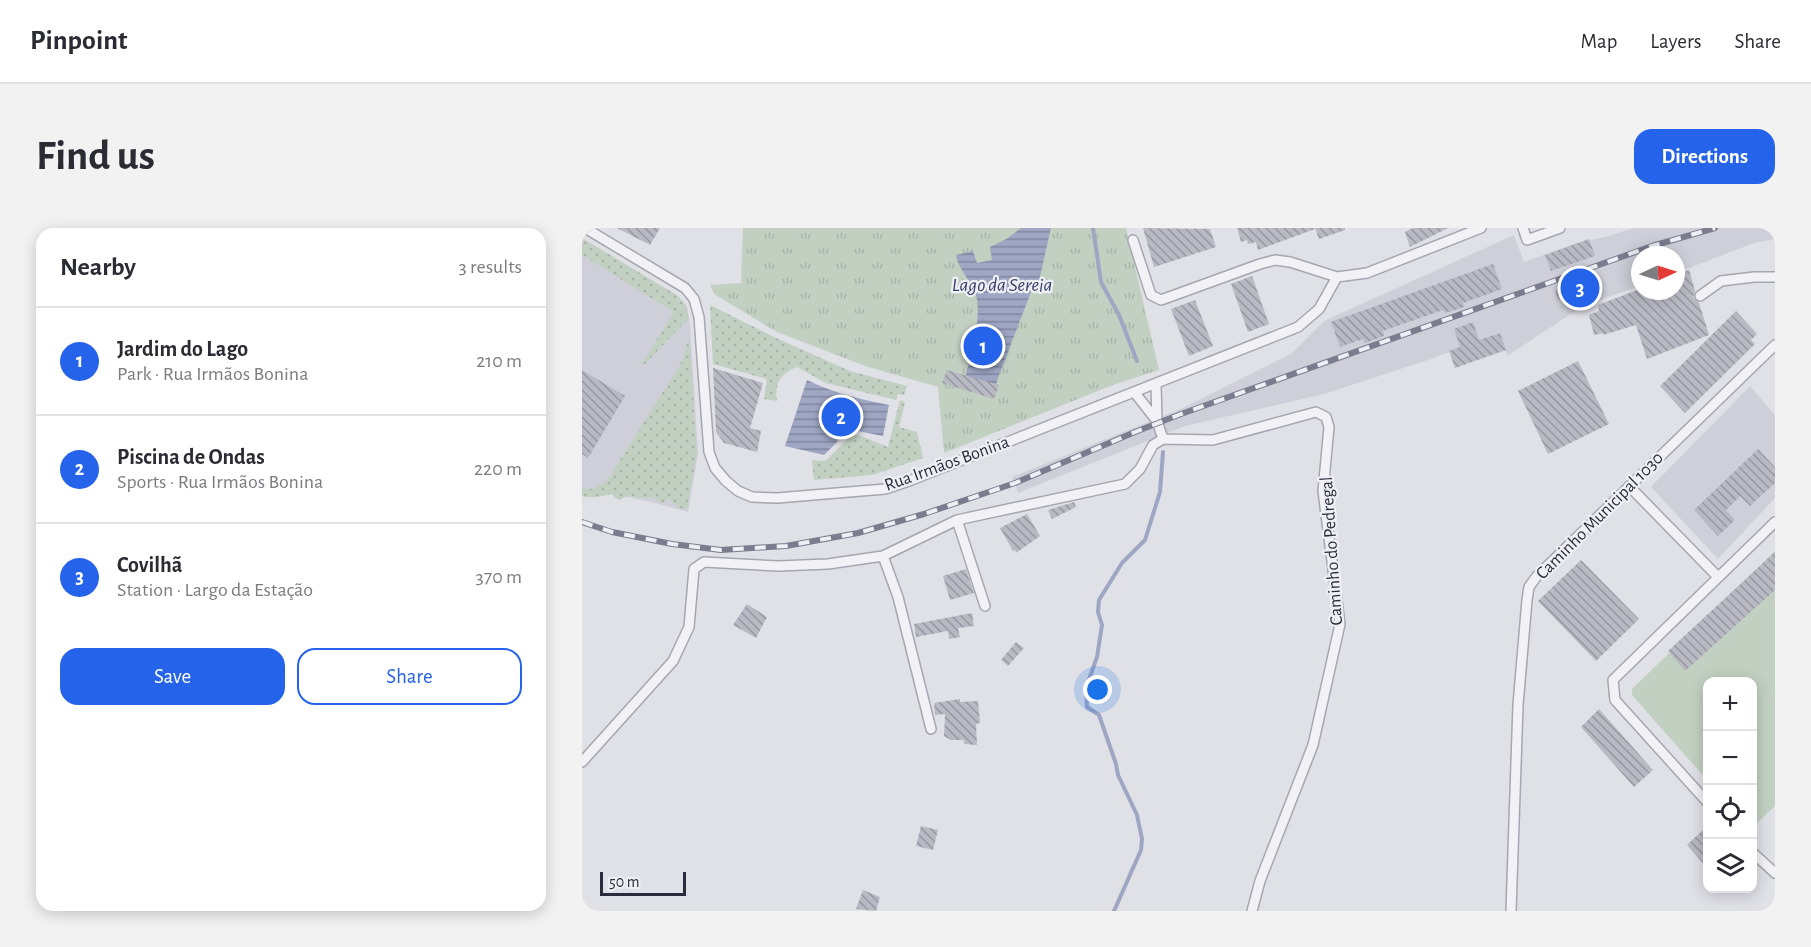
<!DOCTYPE html>
<meta charset="utf-8">
<style>
body{margin:0;font-family:"Alegreya Sans",sans-serif;background:#f2f2f3;color:#2b2b33}
.controls{position:absolute;right:18px;bottom:18px;display:grid;overflow:hidden;border-radius:12px;box-shadow:0 3px 15px #0003}
.controls button{width:54px;height:54px;display:grid;place-items:center;padding:0;border:0;border-bottom:2px solid #e1e1e2;background:#fff;color:#2b2b33;font:30px sans-serif}
.compass{position:absolute;left:1049px;top:18px;width:54px;height:54px;border-radius:50%;background:#fff;box-shadow:0 3px 15px #0003;rotate:86deg}
.scale{position:absolute;left:18px;bottom:15px;width:86px;box-sizing:border-box;padding-left:6px;border:3px solid #2a2c3d;border-top:0;font-size:16px;line-height:21px;white-space:nowrap;color:#2a2c3d;-webkit-text-stroke:4px #eff0f5;paint-order:stroke}
.you{position:absolute;left:516px;top:462px;width:21px;height:21px;margin:-15px;border:4px solid #fff;border-radius:50%;background:#1a73e8;box-shadow:0 0 0 9px #1a73e833}
.badge{display:grid;place-items:center;width:39px;height:39px;border-radius:50%;background:#2563eb;color:#fff;font-size:20px;font-weight:700}
.pin{position:absolute;translate:-50% -50%;border:3px solid #fff;box-shadow:0 2px 6px #0006}
.list{margin:0;padding:0;list-style:none}
h2{display:flex;justify-content:space-between;align-items:center;height:78px;margin:0;padding:0 24px;font-size:26px}
h2 small{font-size:20px;font-weight:400;color:#7c7c81}
.list li{display:grid;grid-template-columns:39px 1fr auto;gap:18px;align-items:center;box-sizing:border-box;height:108px;padding:0 24px;border-top:2px solid #e1e1e2}
.list b{display:block;font-size:22px;white-space:nowrap}
.list p{margin:0;font-size:20px;white-space:nowrap;color:#7c7c81}
.list em{font-size:20px;font-style:normal;color:#7c7c81}
.actions{display:flex;gap:12px;padding:18px 24px}
.actions a{flex:1;padding:14px 0;border:2px solid #2563eb;border-radius:18px;text-align:center;font-size:21px;color:#2563eb}
.actions .main{background:#2563eb;color:#fff}
.icon{flex:none;width:33px;height:33px;fill:none;stroke:currentColor;stroke-width:2;stroke-linecap:round;stroke-linejoin:round}
.map{position:relative;flex:none;width:1193px;height:683px;overflow:hidden;border-radius:18px}
header{display:flex;align-items:center;gap:36px;box-sizing:border-box;height:84px;padding:0 30px;background:#fff;border-bottom:2px solid #e1e1e2}
header strong{font-size:28px}
nav{display:flex;gap:33px;margin-inline-start:auto;font-size:21px}
.intro{display:flex;align-items:center;justify-content:space-between;box-sizing:border-box;height:144px;padding:0 36px}
h1{margin:0;font-size:42px}
.button{padding:15px 27px;border-radius:18px;background:#2563eb;color:#fff;font-size:21px;font-weight:700}
main{display:flex;gap:36px;padding:0 36px}
aside{flex:1;background:#fff;border-radius:18px;box-shadow:0 3px 15px #0003}
.map>svg:first-child{display:block}
.built{fill:#cecfd9}
.grass{fill:url(#grass-dots)}
.park{fill:url(#park-tufts)}
.garden{fill:#c2d0c2}
.water{fill:url(#water-rules)}
.lines{fill:none;stroke-linecap:round;stroke-linejoin:round}
.stream{stroke:#9ea6c3;stroke-width:4}
.building{fill:url(#building-back-hatch)}
.minor-casing{stroke:#a6a6b1;stroke-width:12}
.minor{stroke:#f2f2f6;stroke-width:9}
.rail-casing{stroke:#7b7d8f;stroke-width:6}
.rail{stroke:#eff0f5;stroke-width:4;stroke-dasharray:11;stroke-linecap:butt}
.labels{text-anchor:middle;dominant-baseline:central;stroke-width:4.5;stroke-linejoin:round;paint-order:stroke}
.street-label{font-size:18px;fill:#2a2c3d;stroke:#eff0f5}
.water-label{font-size:20px;font-style:italic;fill:#39416c;stroke:#eff0f5}
</style>
<header>
<strong>Pinpoint</strong>
<nav><a>Map</a><a>Layers</a><a>Share</a></nav>
</header>
<div class="intro"><h1>Find us</h1><a class="button">Directions</a></div>
<main>
<aside>
<h2>Nearby<small>3 results</small></h2>
<ul class="list">
<li><span class="badge">1</span><div><b>Jardim do Lago</b><p>Park · Rua Irmãos Bonina</p></div><em>210 m</em></li>
<li><span class="badge">2</span><div><b>Piscina de Ondas</b><p>Sports · Rua Irmãos Bonina</p></div><em>220 m</em></li>
<li><span class="badge">3</span><div><b>Covilhã</b><p>Station · Largo da Estação</p></div><em>370 m</em></li>
</ul>
<div class="actions"><a class="main">Save</a><a>Share</a></div>
</aside>
<div class="map">
<svg width="1193" height="683" viewBox="0 0 1193 683">
<defs>
<pattern id="grass-dots" width="8" height="8" patternUnits="userSpaceOnUse" patternTransform="scale(1.5)"><rect width="8" height="8" fill="#c2d0c2"/><path d="M2 2h.1M6 6h.1" fill="none" stroke="#a7b3a8" stroke-width="1.8" stroke-linecap="round"/></pattern>
<pattern id="park-tufts" width="24" height="20" patternUnits="userSpaceOnUse" patternTransform="scale(1.5)"><rect width="24" height="20" fill="#c2d0c2"/><path d="M3 7l-1-3M5 7V3M7 7l1-3M15 17l-1-3M17 17v-4M19 17l1-3" fill="none" stroke="#a7b3a8"/></pattern>
<pattern id="water-rules" width="6" height="5" patternUnits="userSpaceOnUse" patternTransform="scale(1.5)"><rect width="6" height="5" fill="#9ea6c3"/><path d="M0 2.5h6" fill="none" stroke="#8187a0"/></pattern>
<pattern id="building-back-hatch" width="6" height="6" patternUnits="userSpaceOnUse" patternTransform="scale(1.5)"><rect width="6" height="6" fill="#b8b9c3"/><path d="M-1 5l2 2M0 0l6 6M5-1l2 2" fill="none" stroke="#9697a0"/></pattern>
</defs>
<rect width="100%" height="100%" fill="#e0e0e7"/>
<path class="built" d="M1051,0H1193V11L1172,15L1094,45V27H1058V58L1001,78L925,128L917,105L846,132L742,166L603,198L436,265L430,249L601,180L709,126L742,93L932,7L942,34L995,15L1027,8Z
M0,10L96,68L104,77L108,95L116,226L106,284L61,272L0,261Z
M1168,158L1193,187V270L1136,331L1069,259Z"/>
<path class="grass" d="M0,10L96,68L104,78L107,90L62,137L57,135L58,133L61,134L92,84L0,27Z
M128,77L192,109L268,143L325,158L322,167L316,166L314,172L244,155L215,139C199,145 192,155 195,173L182,171L185,151L131,136Z
M107,109L115,225L105,281H99L87,271L80,276L70,269L56,270L46,267L38,272L33,270L30,266C20,268 10,271 0,268V260L11,261L25,253L99,135Z
M318,172L323,174L317,199L335,204L341,230L290,247L232,252L230,232L243,233L268,209L276,207L306,219Z"/>
<path class="park" d="M161,0H544L577,142L531,157L362,225L356,159L286,139L195,104L132,66L128,57L159,55Z"/>
<path class="garden" d="M1193,323V578L1175,595L1171,597L1170,454H1126L1125,552L1050,467V461Z"/>
<path class="water" d="M439,0H469L457,53L453,59L448,62L449,64L416,150L410,170L380,160C387,137 402,87 393,64C388,51 376,41 374,27L391,23L395,35L410,32L408,19L426,10Z
M225,152C251,165 278,171 307,177L301,208L265,201L260,204L255,214L242,227L203,218Z"/>
<g class="lines">
<path class="stream" d="M511,0L519,54L537,87L555,133
M532,683L559,622L560,611L555,587L536,547L534,536L517,487L505,479L504,460L515,429L520,397L516,384L517,372L540,335L563,312L578,264L581,224"/>
</g>
<path class="building" d="M35,0H78L68,17Z
M561,0L628,1L634,19L572,39Z
M655,0H732L733,1L676,22L674,14L666,16L665,12L659,14Z
M733,0H763V2L737,11Z
M831,0H866L828,19L823,4Z
M1007,11L1013,28L969,43L963,27Z
M911,36L920,61L881,75L882,79L863,85L861,82L801,103L802,108L783,115L781,111L758,119L749,94Z
M1107,42L1113,63L1111,69L1117,75L1127,107L1065,131L1054,97L1021,107V105L1012,107L1007,87L1017,83L1016,77L1058,61V63H1094V47Z
M670,48L687,96L666,104L649,56Z
M991,56L995,65L976,72L973,62Z
M613,72L631,118L607,128L589,81Z
M1154,83L1175,106L1169,112L1173,116L1103,185L1078,158Z
M891,94L897,112L918,105L924,122L873,140L867,123L878,119L872,101Z
M996,133L1027,196L966,226L936,163Z
M131,140L181,155L168,200L179,203L175,224L142,215L134,204Z
M0,142L43,168L6,230L0,226Z
M365,142L417,157L412,171L360,155Z
M1176,221L1193,239V255L1168,278L1158,268L1144,282L1153,292L1136,308L1112,282Z
M492,274L494,279L470,291L466,282Z
M445,286L458,308L434,325L433,322L431,323L418,300Z
M1193,324V362L1103,443L1086,423Z
M999,332L1057,391L1014,433L956,373Z
M384,341L392,365L368,372L361,348Z
M165,376L185,389L174,410L151,397Z
M390,385L392,398L376,400L378,409L367,411L366,403L334,409L332,396Z
M434,414L442,420L426,438L419,432Z
M378,471V474L396,473L398,495L394,496L395,517L382,516V512H369L362,508L363,486L353,487L352,475Z
M1017,481L1071,542L1052,559L999,499Z
M339,598L356,602L351,622L334,618Z
M1125,598V640L1105,617Z
M281,662L298,669L294,683L274,681Z"/>
<g class="lines">
<g class="minor-casing">
<path id="minor" d="M3,0L103,60L112,71L117,89L127,224L133,240L144,253L156,263L170,269L195,270L303,261L327,253L716,99L737,81L755,49
M941,0L945,12L978,0
M551,12L569,67L579,72L678,36L693,32L708,34L755,49L785,45L899,0
M1118,68L1139,53L1172,49H1193
M574,157L575,193L581,211
M553,165L575,193
M581,211L631,212L734,184L744,189L747,199L741,263L758,396L731,517L678,653L670,683
M1047,258L1136,349
M375,292L403,378
M301,328L316,369L349,501
M0,534L91,433L107,399L112,341L122,334L196,338L246,336L301,328L375,292L543,256L558,241L571,217L581,211
M1126,575L1033,472L1031,452L1193,294
M1170,624L1193,645
M929,683L936,477L945,372L947,359L955,348L1193,117"/>
</g>
<use href="#minor" class="minor"/>
<g class="rail-casing">
<path id="rail" d="M0,294L30,304L90,316L139,322L204,318L276,305L342,286L433,255L553,204L599,186L1070,18L1133,0"/>
</g>
<use href="#rail" class="rail"/>
</g>
<g class="labels">
<g class="street-label">
<text transform="translate(365 236) rotate(-20)">Rua Irmãos Bonina</text>
<text transform="translate(1018 288) rotate(-45)">Caminho Municipal 1030</text>
<text transform="translate(750 323) rotate(-94)">Caminho do Pedregal</text>
</g>
<g class="water-label">
<text x="420" y="57">Lago da Sereia</text>
</g>
</g>
</svg>
<div class="controls">
<button>+</button>
<button>−</button>
<button><svg class="icon" aria-label="locate" viewBox="0 0 24 24"><circle cx="12" cy="12" r="6"/><path d="M12 2v4M12 18v4M2 12h4M18 12h4"/></svg></button>
<button><svg class="icon" aria-label="layers" viewBox="0 0 24 24"><path d="M12 4l9 5-9 5-9-5zM3 14l9 5 9-5"/></svg></button>
</div>
<svg class="compass" viewBox="-18 -18 36 36"><path d="M0-13l5 13h-10z" fill="#e53935"/><path d="M0 13l5-13h-10z" fill="#7c7c81"/></svg>
<div class="scale">50 m</div>
<div class="you"></div>
<div class="pin badge" style="left:401px;top:118px">1</div>
<div class="pin badge" style="left:259px;top:189px">2</div>
<div class="pin badge" style="left:998px;top:60px">3</div>
</div>
</main>
